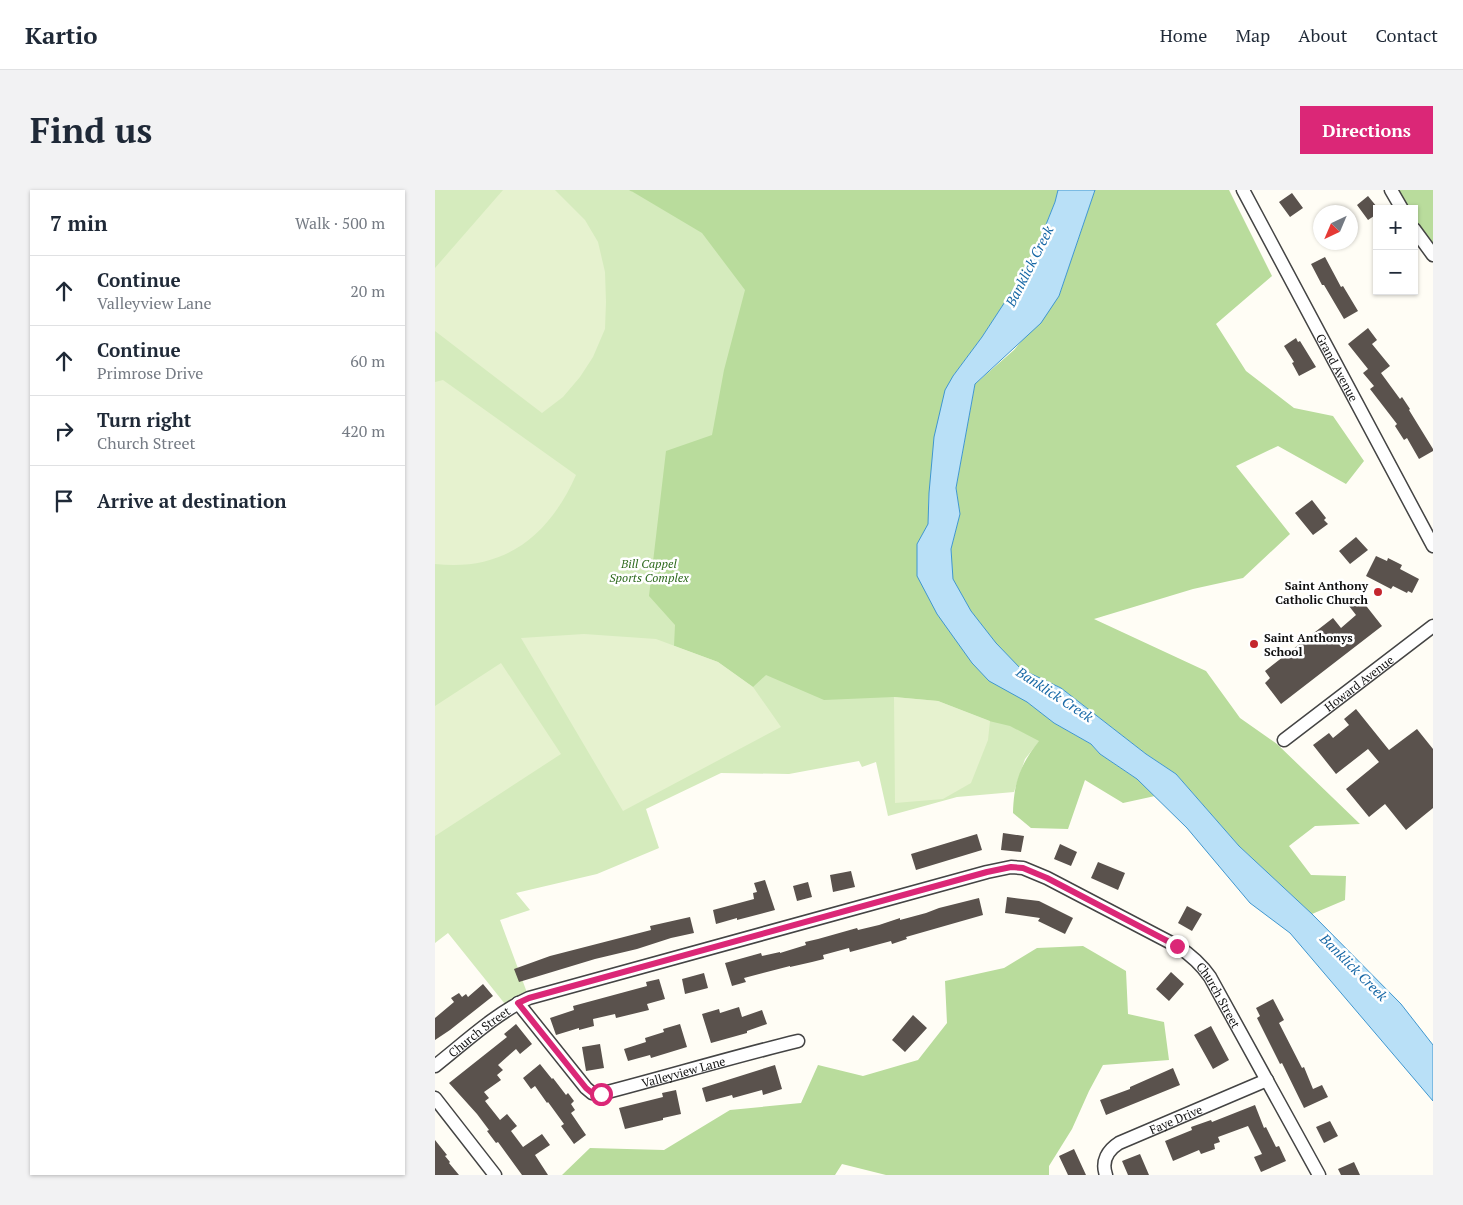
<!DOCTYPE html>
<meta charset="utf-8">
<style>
body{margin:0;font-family:"PT Serif",serif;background:#f2f2f3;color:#1f2937}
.controls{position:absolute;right:15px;top:15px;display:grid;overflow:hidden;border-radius:0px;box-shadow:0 1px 4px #0004}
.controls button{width:45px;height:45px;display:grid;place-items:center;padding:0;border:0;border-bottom:1px solid #e0e1e3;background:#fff;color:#1f2937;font:25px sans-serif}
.compass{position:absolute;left:878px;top:15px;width:45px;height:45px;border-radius:50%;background:#fff;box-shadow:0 1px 4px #0004;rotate:224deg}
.stop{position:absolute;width:15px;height:15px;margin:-11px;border:4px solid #db2777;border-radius:50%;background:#fff}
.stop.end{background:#db2777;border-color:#fff;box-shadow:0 1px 5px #0008}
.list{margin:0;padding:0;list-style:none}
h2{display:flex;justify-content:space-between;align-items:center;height:65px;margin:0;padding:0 20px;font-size:21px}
h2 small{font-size:16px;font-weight:400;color:#747a83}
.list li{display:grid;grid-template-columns:32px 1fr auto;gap:15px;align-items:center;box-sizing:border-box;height:70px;padding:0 20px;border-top:1px solid #e0e1e3}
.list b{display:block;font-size:19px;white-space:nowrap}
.list p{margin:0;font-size:16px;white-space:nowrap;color:#747a83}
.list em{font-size:16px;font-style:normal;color:#747a83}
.icon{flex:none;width:28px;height:28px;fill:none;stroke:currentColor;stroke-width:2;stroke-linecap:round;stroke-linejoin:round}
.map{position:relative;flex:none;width:998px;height:985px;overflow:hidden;border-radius:0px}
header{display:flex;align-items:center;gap:30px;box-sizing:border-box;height:70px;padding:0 25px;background:#fff;border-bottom:1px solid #e0e1e3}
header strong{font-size:24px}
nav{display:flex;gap:28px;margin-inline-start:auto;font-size:18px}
.intro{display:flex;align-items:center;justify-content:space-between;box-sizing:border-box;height:120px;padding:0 30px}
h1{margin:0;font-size:35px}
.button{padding:12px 22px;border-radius:0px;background:#db2777;color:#fff;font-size:18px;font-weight:700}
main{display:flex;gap:30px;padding:0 30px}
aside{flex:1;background:#fff;border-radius:0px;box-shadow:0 1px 4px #0004}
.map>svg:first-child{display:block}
.green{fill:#d5ebbd}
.forest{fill:#b9dc9c}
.pitch{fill:#e6f2cf}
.water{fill:#b9e0f7;stroke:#3f96cf}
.building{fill:#5a524d}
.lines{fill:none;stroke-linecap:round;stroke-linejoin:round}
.minor-casing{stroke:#444;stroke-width:15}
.minor{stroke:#fff;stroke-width:12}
.route{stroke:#db2777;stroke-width:6}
.poi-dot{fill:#c4262e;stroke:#fff;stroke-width:2}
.labels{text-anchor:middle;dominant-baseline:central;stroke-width:5;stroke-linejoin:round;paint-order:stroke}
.street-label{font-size:12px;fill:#111;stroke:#fff}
.park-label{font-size:12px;font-style:italic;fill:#2f6b1f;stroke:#fff}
.poi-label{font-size:12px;font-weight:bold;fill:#111;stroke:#fff;text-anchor:end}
.water-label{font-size:14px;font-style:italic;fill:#1768a6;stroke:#fff}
</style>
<header>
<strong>Kartio</strong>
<nav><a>Home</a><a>Map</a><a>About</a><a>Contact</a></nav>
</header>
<div class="intro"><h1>Find us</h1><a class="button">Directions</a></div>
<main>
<aside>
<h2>7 min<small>Walk · 500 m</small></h2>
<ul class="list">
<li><svg class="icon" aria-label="ahead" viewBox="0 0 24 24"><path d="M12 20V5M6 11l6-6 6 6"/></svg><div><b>Continue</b><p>Valleyview Lane</p></div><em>20 m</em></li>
<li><svg class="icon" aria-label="ahead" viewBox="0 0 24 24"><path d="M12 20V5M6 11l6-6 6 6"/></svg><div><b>Continue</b><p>Primrose Drive</p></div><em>60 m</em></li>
<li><svg class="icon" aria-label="right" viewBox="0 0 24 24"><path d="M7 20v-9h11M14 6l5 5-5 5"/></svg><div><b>Turn right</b><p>Church Street</p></div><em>420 m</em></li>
<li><svg class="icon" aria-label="arrive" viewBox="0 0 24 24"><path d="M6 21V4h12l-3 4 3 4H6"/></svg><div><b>Arrive at destination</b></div></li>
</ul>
</aside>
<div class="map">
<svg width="998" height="985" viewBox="0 0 998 985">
<rect width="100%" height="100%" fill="#fffdf5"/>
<path class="green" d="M0,0H193L326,39L619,533L590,569L579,602L522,607L453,626L441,572L427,577L424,571L354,584L286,583L211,619L224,658L162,684L81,703L95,720L65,730L94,808L74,819L13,743L0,753Z"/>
<path class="forest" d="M193,0H623L620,12L596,72L547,147L518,186L494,303L493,334L482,354L592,512L619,533L656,554L665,564L702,589L720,606L688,613L650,590L633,639L596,638L578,623C579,592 585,575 604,551L575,536L554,531L503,511L459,507L389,510L331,485L318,497L283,472L239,456L240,435L214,406L231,261L277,245L289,180L310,100L267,43L198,2Z
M660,0H794L837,86L781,134L811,181L859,218L898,226L929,271L911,294L843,256L801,276L855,344L808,388L758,399L659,429L771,481L805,528L842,554L925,634L880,636L854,656L876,685L911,686L910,710L877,724L804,656L741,584L711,564L626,498L586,479L561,453L536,421L518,389L516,359L525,324L521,298L540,194L579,160L624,106Z
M956,0H998V65L979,39V19H967Z
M648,756L691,781L693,824L729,832L734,870L668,875L654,901L637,939L614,976V985H451L407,974L400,985H127L155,958L229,960L295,920L366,913L383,875L428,886L483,870L512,833L510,791L569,778L602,758Z"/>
<path class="pitch" d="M68,0H120L150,30L163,52L170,82L171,112L170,139L158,167L145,187L128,207L107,223L0,141V78Z
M8,190L141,285C114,346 69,382 0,374V192Z
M149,444L221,449L283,472L318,497L346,537L188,621L86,448Z
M66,473L126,564L0,646V516Z
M459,507L503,511L555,531L553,550L536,593L508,609L460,613Z"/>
<path class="water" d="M623,0H660L624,106L606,133L540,194L521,298L525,324L516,359L518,389L536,421L561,453L586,479L626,498L711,564L741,584L804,656L877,724L966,814L998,855V911L855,743L815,713L752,638L702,589L665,564L656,554L619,533L592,512L554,491L537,473L502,424L482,386V354L493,334L494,303L499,247L510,200L518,186L547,147L596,72L620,12Z"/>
<path class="building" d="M857,3L868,18L855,27L844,12Z
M933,6L942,17V24L933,30L922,15Z
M890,67L906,97L908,96L923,121L909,129L889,95H887L876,74Z
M933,138L942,150L937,154L955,176L946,183L965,209L967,207L975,219L974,220L998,259V261L984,269L972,248L969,250L960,236L962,234L935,199L939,196L928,183L933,179L913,154Z
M861,148L863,152L865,151L881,177L864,186L857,173L859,172L849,156Z
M877,310L891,328L889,330L893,334L878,345L860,323Z
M921,347L933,360L915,374L904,361Z
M941,366L952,371L953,368L967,375L965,379L984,389L977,403L973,401L972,403L958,396L956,399L931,386Z
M925,408L947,436L846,514L830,493L835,488L830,481L898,428L906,438L921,425L914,416Z
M921,519L954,560L982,539L998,559V618L971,640L950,614L934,627L911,599L944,572L933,559L901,584L878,555L894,543L898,548L914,535L909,529Z
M568,643L589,646L586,662L566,660Z
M542,644L547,660L481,680L476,664Z
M625,654L642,662L636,676L619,669Z
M663,672L690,683L683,700L656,688Z
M416,681L420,697L398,702L395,685Z
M330,690L340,720L302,730V728L281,734L278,720L319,709L318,703L322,702L319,693Z
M373,692L377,707L362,711L358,696Z
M572,707L604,711L638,728L630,744L603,731L605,728L570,723Z
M544,708L548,725L471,747L472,749L457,754L456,751L415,762L414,758L388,765L389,769L377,772L355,777V776L309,788L311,792L297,796L290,773L326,763L327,766L345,762V763L371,755L370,752L383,749L422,738L423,740L444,735L465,728V730L491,723L504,718Z
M752,716L767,724L757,741L743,733Z
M255,727L259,743L236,748L202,759L160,769L84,792L79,779L115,766L216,740L215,736Z
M736,782L749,794L734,811L721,799Z
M269,783L273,798L250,804L247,789Z
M224,789L230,809L212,814L214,820L181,828L180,824L158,829L159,836L144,840V838L121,845L115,828L139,820L138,816L212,796L211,792Z
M48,794L58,806L15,840L0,850V828L19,812L16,808L24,803L27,807L31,804L33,807Z
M838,809L849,830L844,833L867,878L869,877L878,899L887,895L893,907L869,918L847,873L845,874L822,828L825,826L821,818Z
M304,817L307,827L327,820L332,834L312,841V843L276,853L267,824L284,819L285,823Z
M478,825L492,838L470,862L457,850Z
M81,834L97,854L85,864L81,859L63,875L68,880L62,885L66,890L49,902L54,908L50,911L65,930L72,924L82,936L76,941L88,957L107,944L115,955L100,965L113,985H87L63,952L61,953L52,941L54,940L42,924L14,893L72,847L69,844Z
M245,834L252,857L216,868L215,865L193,871L189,859L211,852L210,848L229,842L228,839Z
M776,836L794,870L778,879L759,845Z
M165,854L169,878L151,881L147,857Z
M105,874L117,889L118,888L131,905L133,903L139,911L136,914L140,920L136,923L151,945L139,954L126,936L129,934L113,912L112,913L100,896L96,899L88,888Z
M340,875L347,899L328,905L327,900L298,908L297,905L271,912L267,898Z
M738,878L745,895L671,925L665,910L695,899V897Z
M241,900L246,924L228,928V930L190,939L184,918L228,907L227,903Z
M820,915L829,938L831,937L841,957L844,956L851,971L826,982L819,967L827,964L813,936L783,947L785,952L779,954L780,959L766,964L764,960L738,971L730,951L757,940L756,937L776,930L777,932Z
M895,931L903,946L889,953L881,937Z
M0,950L12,965L10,966L15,972L14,973L24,985H0Z
M639,959L651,985H633L624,966Z
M705,964L714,985H693L687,971Z
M919,972L925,985H906L903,979Z"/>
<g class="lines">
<g class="minor-casing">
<g id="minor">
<path id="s1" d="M808,0L998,356"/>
<path d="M956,0L967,19"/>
<path d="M979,39L998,65"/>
<path id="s2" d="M849,550L998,436"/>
<path id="s3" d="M83,813L151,898L157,903L165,904C231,887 297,867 363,851"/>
<path id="s4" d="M0,876C28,854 61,823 94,808L552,682L576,677L588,678L612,688L742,756C756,765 766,774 775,787L884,985"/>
<path d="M0,908L60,985"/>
<path id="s5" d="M671,985C666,971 673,960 684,953L832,890"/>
</g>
</g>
<use href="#minor" class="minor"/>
</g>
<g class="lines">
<path class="route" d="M166,904L157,903L151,898L83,813L94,808L552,682L576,677L588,678L612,688L742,756"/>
</g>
<g class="poi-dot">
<circle cx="943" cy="402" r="5"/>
<circle cx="819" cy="454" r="5"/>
</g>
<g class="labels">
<g class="street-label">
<text stroke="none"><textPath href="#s1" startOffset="201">Grand Avenue</textPath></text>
<text stroke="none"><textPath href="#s2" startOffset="94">Howard Avenue</textPath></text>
<text stroke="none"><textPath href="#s4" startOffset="866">Church Street</textPath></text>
<text stroke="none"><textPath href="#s4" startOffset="56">Church Street</textPath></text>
<text stroke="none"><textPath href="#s3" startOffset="211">Valleyview Lane</textPath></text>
<text stroke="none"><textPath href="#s5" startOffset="99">Faye Drive</textPath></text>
</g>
<g class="park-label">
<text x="214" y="373">Bill Cappel<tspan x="214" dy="14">Sports Complex</tspan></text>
</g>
<g class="poi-label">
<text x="933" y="395">Saint Anthony<tspan x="933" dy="14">Catholic Church</tspan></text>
<text x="829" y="447" text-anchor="start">Saint Anthonys<tspan x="829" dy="14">School</tspan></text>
</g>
<g class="water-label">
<text transform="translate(594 76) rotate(-63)">Banklick Creek</text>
<text transform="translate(620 504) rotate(33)">Banklick Creek</text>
<text transform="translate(919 777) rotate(45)">Banklick Creek</text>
</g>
</g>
</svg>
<div class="controls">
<button>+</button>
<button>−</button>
</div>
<svg class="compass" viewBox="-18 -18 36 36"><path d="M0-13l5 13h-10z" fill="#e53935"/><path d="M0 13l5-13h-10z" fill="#747a83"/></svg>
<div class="stop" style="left:166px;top:904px"></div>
<div class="stop end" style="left:742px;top:756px"></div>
</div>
</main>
